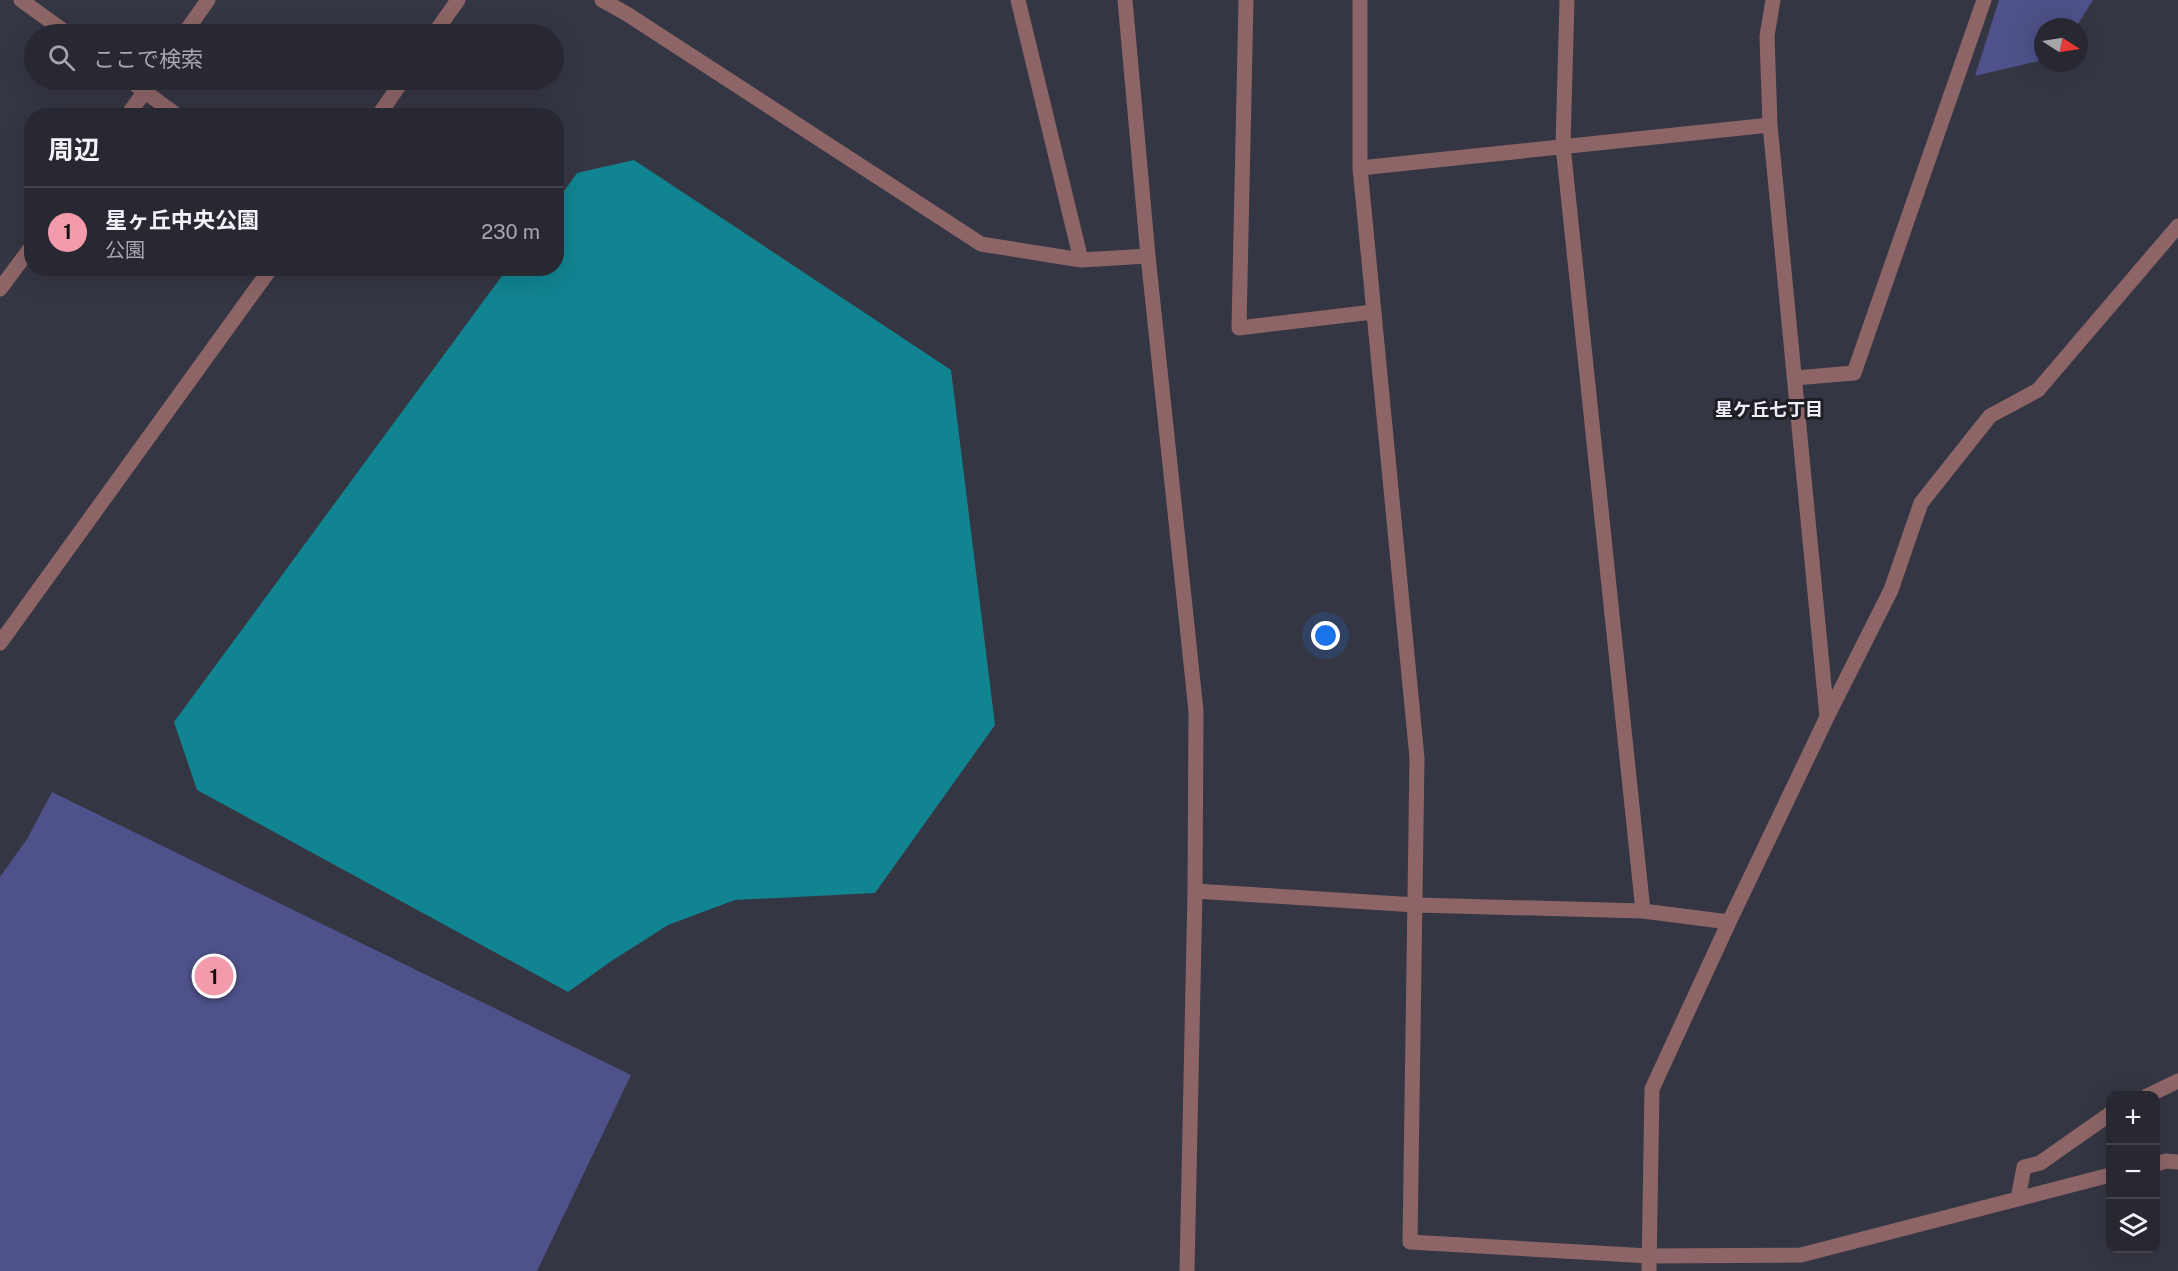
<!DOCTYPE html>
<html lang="ja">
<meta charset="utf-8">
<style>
body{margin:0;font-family:"Public Sans","Noto Sans JP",sans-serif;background:#34343e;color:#f1f3f6}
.controls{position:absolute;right:18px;bottom:18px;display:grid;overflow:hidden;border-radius:12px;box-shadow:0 6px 24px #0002}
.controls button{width:54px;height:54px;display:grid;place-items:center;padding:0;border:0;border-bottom:2px solid #44444d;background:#282832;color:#f1f3f6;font:30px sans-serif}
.compass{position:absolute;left:2034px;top:18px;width:54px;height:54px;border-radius:50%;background:#282832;box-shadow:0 6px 24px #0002;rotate:102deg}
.you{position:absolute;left:1326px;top:636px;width:21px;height:21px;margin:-15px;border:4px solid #fff;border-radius:50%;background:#1a73e8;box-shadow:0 0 0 9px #1a73e833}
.badge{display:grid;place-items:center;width:39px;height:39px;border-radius:50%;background:#f39aac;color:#111;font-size:20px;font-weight:700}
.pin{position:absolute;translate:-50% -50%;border:3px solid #fff;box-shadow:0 2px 6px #0006}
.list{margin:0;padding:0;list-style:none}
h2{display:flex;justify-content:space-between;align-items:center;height:78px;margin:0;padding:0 24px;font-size:26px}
h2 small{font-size:20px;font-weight:400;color:#a5a6ac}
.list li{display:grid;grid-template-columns:39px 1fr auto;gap:18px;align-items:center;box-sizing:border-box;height:90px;padding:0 24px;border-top:2px solid #44444d}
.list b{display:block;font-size:22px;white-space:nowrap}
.list p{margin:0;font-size:20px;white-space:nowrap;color:#a5a6ac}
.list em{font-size:20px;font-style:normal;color:#a5a6ac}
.icon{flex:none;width:33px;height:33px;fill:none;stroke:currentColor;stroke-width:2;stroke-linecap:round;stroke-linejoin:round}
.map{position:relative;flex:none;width:2178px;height:1271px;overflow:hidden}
.search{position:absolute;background:#282832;box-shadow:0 6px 24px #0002;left:24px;top:24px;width:540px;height:66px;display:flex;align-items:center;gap:15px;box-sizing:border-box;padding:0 21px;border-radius:33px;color:#a5a6ac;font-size:22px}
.panel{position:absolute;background:#282832;box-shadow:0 6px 24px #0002;left:24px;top:108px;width:540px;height:168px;border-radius:24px}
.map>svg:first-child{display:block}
.park{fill:#4f528a}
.water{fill:#118491}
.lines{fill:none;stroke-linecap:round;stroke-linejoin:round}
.minor{stroke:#8d6567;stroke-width:15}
.labels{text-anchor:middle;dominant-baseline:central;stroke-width:6;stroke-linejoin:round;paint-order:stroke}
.neighbourhood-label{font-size:18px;font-weight:bold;fill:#edeef7;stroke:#1e1e24}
</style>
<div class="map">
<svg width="2178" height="1271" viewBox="0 0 2178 1271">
<rect width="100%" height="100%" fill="#353643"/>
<path class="park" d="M1999,0H2093L2076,27H2043V60L1975,76Z
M52,792L631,1075L537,1271H0V877L27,839Z"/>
<path class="water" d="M634,160L951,370L995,725L875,893L735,900L668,925L610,962L568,992L197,790L174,722L507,269L556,268L557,201L577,173Z"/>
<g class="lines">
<path class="minor" d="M21,0L68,34
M602,0L627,14L981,244L1081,260L1148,256
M1018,0L1081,260
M1125,0L1148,256L1196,711L1195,891L1187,1271
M1246,0L1239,328L1373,312
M1360,0V168L1417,758L1410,1242L1649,1256L1801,1255L2110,1175
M1567,0L1563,146L1643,911
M184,34L208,0
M434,34L458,0
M129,80L178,116
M127,116L153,80
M378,116L403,80
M1770,125L1767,36L1773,0
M1360,168L1770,125L1827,717
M0,289L32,246
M1795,378L1854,373L1984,0
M0,643L271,268
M1195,891L1416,905L1643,911L1729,922L1652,1089L1649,1271
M1729,922L1827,717L1891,590L1921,503L1990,416L2038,390L2178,226
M2147,1096L2178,1081
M2156,1164L2166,1161L2178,1162
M2018,1199L2024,1167L2040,1163L2110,1114"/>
</g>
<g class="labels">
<g class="neighbourhood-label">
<text x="1769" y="409">星ケ丘七丁目</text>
</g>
</g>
</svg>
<div class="controls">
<button>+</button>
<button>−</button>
<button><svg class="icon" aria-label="layers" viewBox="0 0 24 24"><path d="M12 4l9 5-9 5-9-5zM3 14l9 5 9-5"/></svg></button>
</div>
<svg class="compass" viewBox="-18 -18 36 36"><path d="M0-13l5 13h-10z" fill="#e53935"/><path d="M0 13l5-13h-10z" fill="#a5a6ac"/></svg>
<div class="you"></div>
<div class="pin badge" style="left:214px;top:976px">1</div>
<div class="search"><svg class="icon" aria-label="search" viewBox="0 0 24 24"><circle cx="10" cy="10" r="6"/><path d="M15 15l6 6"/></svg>ここで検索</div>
<section class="panel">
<h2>周辺<small></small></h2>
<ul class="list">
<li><span class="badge">1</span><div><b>星ヶ丘中央公園</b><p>公園</p></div><em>230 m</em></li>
</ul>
</section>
</div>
